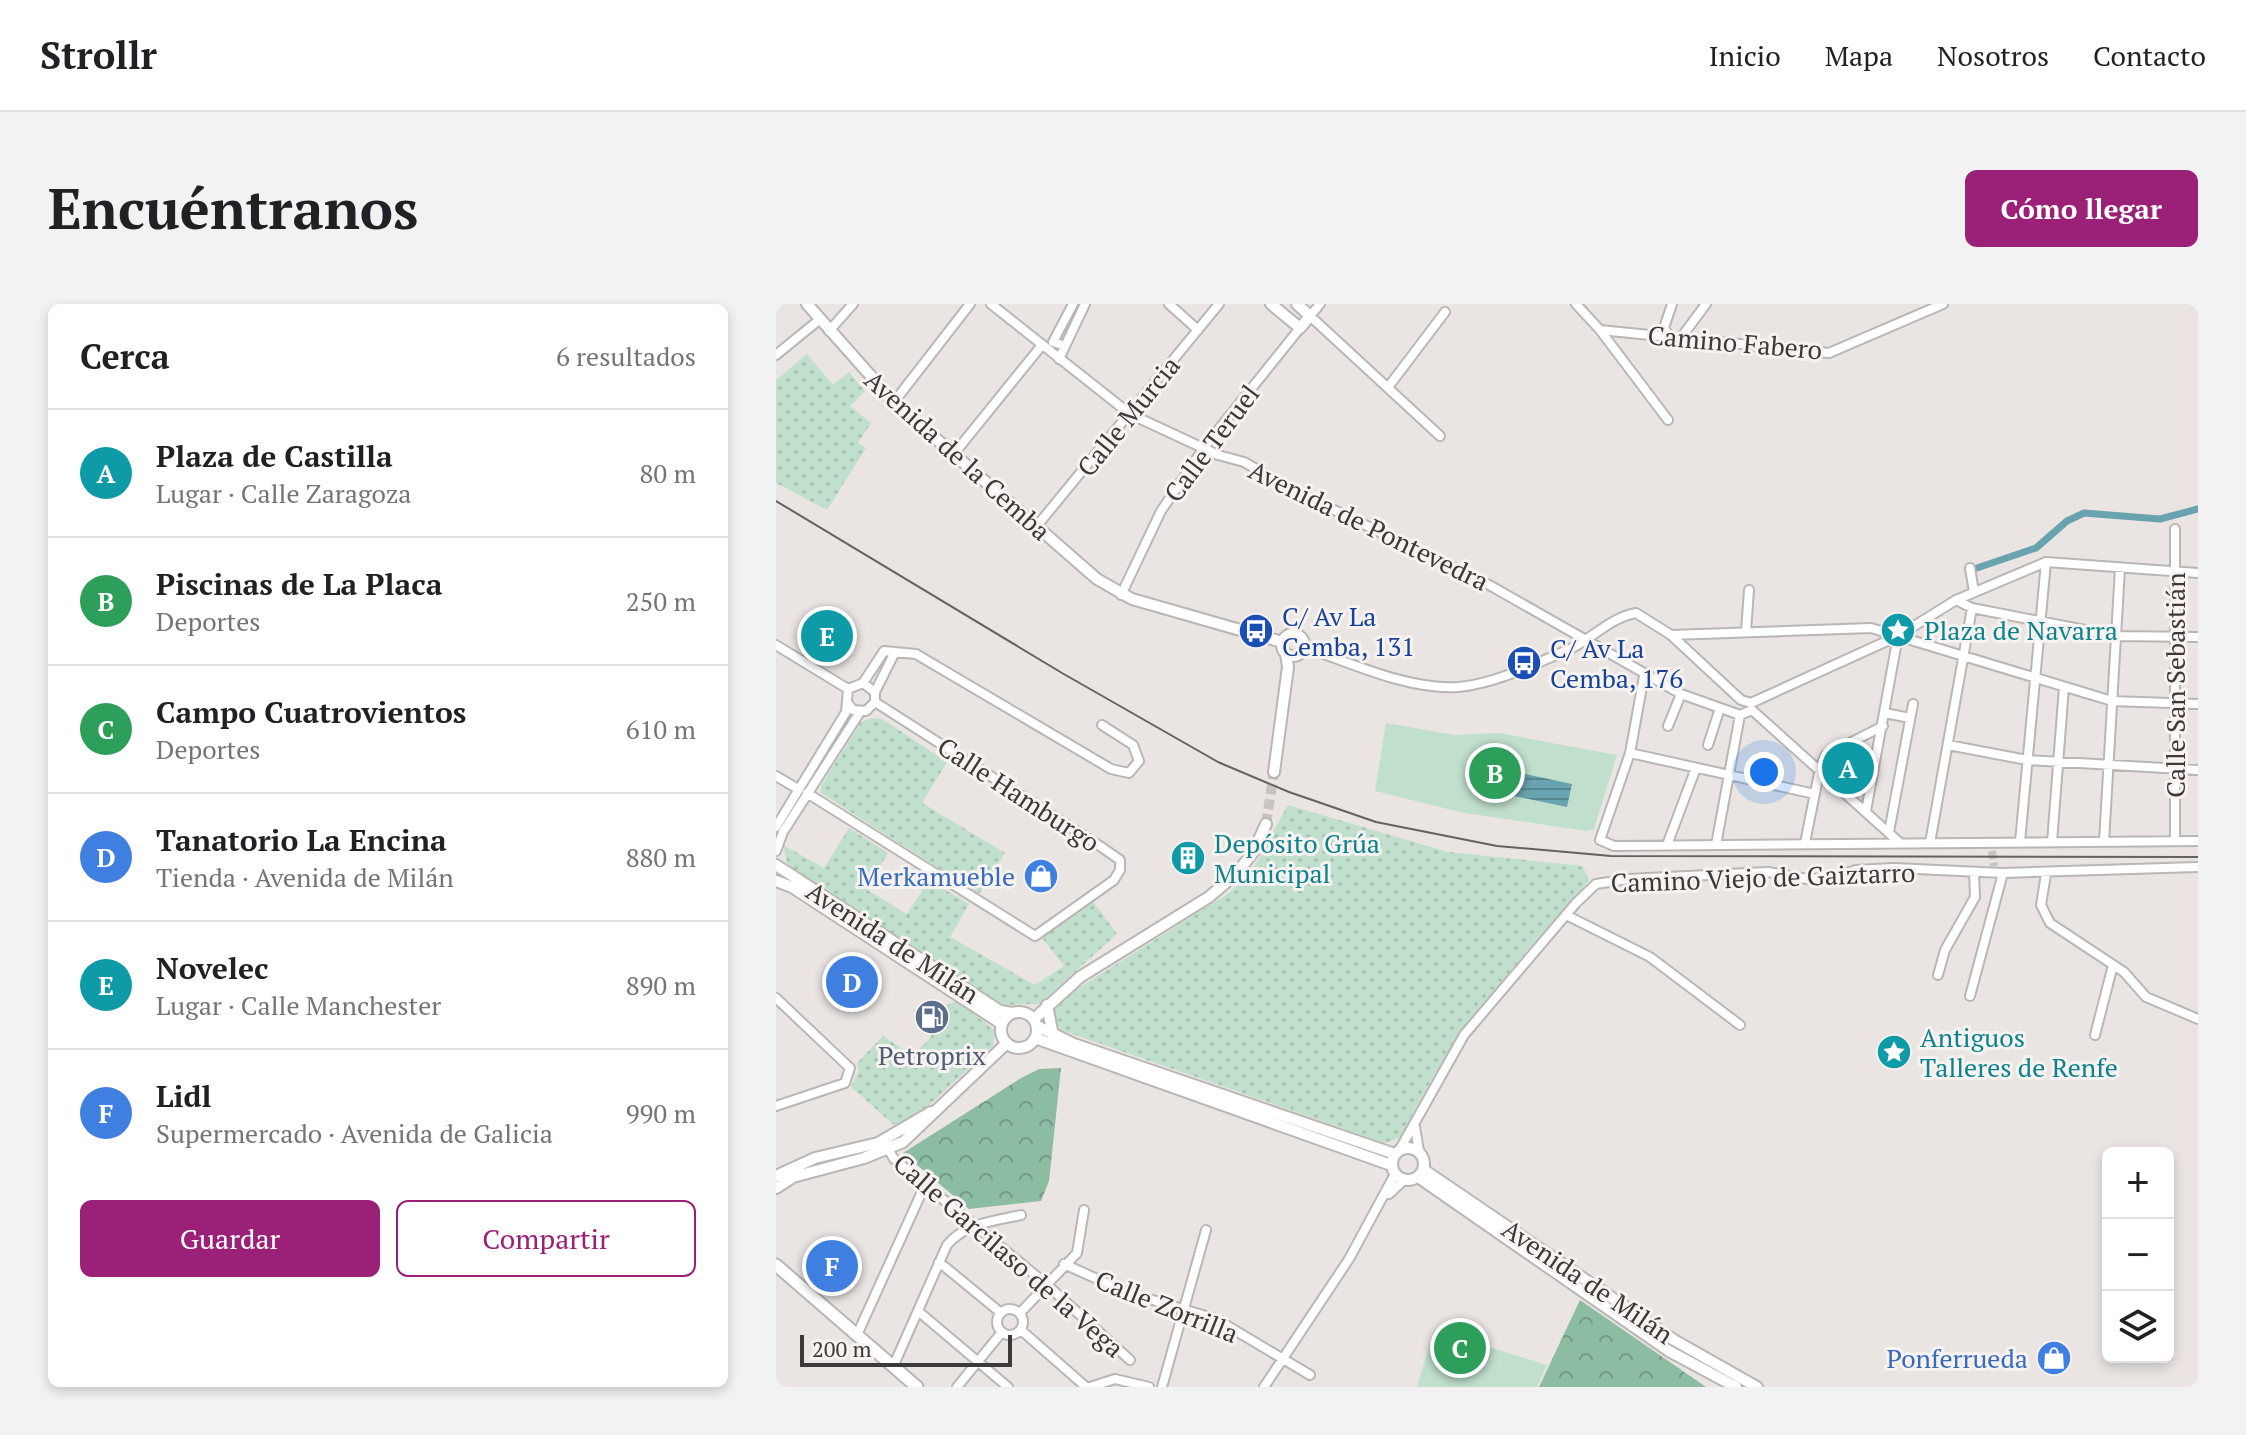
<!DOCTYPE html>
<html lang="es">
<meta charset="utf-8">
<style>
body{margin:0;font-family:"PT Serif",serif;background:#f2f2f2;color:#202124}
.controls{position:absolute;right:24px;bottom:24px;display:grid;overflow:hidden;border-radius:12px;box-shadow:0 4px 12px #0003}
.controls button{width:72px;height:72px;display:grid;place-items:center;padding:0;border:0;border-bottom:2px solid #e0e0e0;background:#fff;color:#202124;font:40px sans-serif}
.scale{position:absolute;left:24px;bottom:20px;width:212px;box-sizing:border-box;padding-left:8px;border:4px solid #3c3a39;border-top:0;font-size:22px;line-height:28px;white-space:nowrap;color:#3c3a39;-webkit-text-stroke:6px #f8f3f1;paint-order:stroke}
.you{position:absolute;left:988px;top:468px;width:28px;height:28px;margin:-20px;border:6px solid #fff;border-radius:50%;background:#1a73e8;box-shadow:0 0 0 12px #1a73e833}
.badge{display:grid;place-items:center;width:52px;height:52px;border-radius:50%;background:#9b2078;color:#fff;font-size:26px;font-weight:700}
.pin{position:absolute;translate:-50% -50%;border:4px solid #fff;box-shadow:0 2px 8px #0006}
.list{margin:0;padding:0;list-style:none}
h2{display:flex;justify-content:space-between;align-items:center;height:104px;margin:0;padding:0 32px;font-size:34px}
h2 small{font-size:26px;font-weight:400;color:#757577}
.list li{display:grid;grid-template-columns:52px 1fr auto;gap:24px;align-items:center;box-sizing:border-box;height:128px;padding:0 32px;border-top:2px solid #e0e0e0}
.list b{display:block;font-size:30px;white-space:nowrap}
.list p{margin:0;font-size:26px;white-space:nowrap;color:#757577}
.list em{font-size:26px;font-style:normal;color:#757577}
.actions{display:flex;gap:16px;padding:24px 32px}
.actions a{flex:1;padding:18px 0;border:2px solid #9b2078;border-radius:12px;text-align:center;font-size:28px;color:#9b2078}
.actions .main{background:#9b2078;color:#fff}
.icon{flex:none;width:44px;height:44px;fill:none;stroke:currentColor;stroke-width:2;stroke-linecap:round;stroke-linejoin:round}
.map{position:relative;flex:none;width:1422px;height:1083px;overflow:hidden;border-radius:12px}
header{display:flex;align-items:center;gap:48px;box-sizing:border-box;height:112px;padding:0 40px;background:#fff;border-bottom:2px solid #e0e0e0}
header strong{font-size:38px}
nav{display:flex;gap:44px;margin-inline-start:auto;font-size:28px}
.intro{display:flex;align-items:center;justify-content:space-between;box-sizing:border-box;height:192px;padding:0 48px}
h1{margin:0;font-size:56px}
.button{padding:20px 36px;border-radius:12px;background:#9b2078;color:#fff;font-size:28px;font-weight:700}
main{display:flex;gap:48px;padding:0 48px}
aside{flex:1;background:#fff;border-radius:12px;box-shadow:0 4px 12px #0003}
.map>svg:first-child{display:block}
.grass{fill:url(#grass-dots)}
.forest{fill:url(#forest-crowns)}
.garden{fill:#c0dfcd}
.water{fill:url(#water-rules)}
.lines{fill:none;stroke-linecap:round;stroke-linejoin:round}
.canal{stroke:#68a3af;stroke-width:7}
.minor-tunnel{stroke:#c7c3c1;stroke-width:8;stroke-dasharray:8 4;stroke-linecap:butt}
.tertiary-tunnel{stroke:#c7c3c1;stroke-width:10;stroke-dasharray:10 5;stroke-linecap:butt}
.minor-casing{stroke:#bab6b4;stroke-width:12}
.tertiary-casing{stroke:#bab6b4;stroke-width:14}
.secondary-casing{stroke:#bab6b4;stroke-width:15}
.minor{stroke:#fff;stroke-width:8}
.tertiary{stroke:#fff;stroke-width:10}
.secondary{stroke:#fff;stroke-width:11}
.rail{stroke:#646160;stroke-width:2}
.labels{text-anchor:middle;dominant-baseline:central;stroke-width:6;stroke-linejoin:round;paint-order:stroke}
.street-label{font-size:26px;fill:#3c3a39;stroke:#f8f3f1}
.transit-label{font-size:26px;fill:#164399;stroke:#f8f3f1;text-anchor:start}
.culture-label{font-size:26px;fill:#0d838f;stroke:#f8f3f1;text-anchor:start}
.shop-label{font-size:26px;fill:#366cbe;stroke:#f8f3f1;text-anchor:end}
.service-label{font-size:26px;fill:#4e5e75;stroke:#f8f3f1}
</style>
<header>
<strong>Strollr</strong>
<nav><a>Inicio</a><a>Mapa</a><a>Nosotros</a><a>Contacto</a></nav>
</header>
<div class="intro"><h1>Encuéntranos</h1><a class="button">Cómo llegar</a></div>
<main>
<aside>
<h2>Cerca<small>6 resultados</small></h2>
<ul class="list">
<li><span class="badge" style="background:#0f9aa8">A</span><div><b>Plaza de Castilla</b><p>Lugar · Calle Zaragoza</p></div><em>80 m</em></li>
<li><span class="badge" style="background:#2e9e5b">B</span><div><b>Piscinas de La Placa</b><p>Deportes</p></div><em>250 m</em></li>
<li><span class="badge" style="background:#2e9e5b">C</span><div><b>Campo Cuatrovientos</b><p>Deportes</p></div><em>610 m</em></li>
<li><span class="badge" style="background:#3f7fe0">D</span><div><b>Tanatorio La Encina</b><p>Tienda · Avenida de Milán</p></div><em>880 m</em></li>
<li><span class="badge" style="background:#0f9aa8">E</span><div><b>Novelec</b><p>Lugar · Calle Manchester</p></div><em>890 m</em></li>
<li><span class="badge" style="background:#3f7fe0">F</span><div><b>Lidl</b><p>Supermercado · Avenida de Galicia</p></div><em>990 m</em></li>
</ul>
<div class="actions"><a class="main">Guardar</a><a>Compartir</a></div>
</aside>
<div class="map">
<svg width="1422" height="1083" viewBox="0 0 1422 1083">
<defs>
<pattern id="grass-dots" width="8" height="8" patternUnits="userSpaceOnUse" patternTransform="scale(2)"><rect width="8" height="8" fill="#c0dfcd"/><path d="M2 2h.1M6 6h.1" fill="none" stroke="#a6c0b1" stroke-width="1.8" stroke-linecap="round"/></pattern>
<pattern id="forest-crowns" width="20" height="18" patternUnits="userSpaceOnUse" patternTransform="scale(2)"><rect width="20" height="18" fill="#8cbca2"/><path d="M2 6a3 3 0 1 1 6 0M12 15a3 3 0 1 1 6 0" fill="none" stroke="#749a85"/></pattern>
<pattern id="water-rules" width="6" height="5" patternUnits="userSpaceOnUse" patternTransform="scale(2)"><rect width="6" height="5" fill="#68a3af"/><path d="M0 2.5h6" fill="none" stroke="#57868f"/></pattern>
</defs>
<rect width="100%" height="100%" fill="#eae5e3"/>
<path class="grass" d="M31,50L57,81L73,68L89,87L74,102L95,119L82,139L90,144L51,206L0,179V76Z
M96,414L106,415L171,458L146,499L229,549L203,590L45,489V482L85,418Z
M512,501L672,548L807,562L813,577C741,657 671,735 625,833L609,839L285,726L278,717L279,705L301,685L450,591L473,572Z
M73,524L112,549L90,585L131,610L153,576L193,600L174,633L259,681L288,662L266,634L316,596L341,630L263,700L225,701L26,573L11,559L7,541L48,564Z
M180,697L219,726L217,742L140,813L119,822L75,783L83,767L81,759L107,732L136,751L151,738L169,712L165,704Z"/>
<path class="forest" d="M285,764L273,877L265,897L193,905L127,849L245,774L263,765Z
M804,996L930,1083H763Z"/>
<path class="garden" d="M610,419L679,431L723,429L841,451L818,525L811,527L688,509L599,487Z
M658,1026L771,1061L761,1083H641Z"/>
<path class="water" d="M744,469L796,480L791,503L738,492Z"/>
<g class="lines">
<path class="canal" d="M1201,264L1260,244L1291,217L1308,209L1384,215L1422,205"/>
<path class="minor-tunnel" d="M1216,547L1218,562"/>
<path class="tertiary-tunnel" d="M490,520L498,468"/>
<g class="minor-casing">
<path id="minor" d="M215,0L354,110L442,151L468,158L521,188L715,282L905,390L964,411L976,406
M393,0L422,26
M544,0L534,12L664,132
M800,0L824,26L1053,49L1167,0
M824,26L892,116
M53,27L77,0
M894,33L888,24L896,0
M904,35L930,0
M289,42L277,38L297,0
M0,51L43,16
M283,55L309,0
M613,82L669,8
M118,98L194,0
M177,151L266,41
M260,223L443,0
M1399,225V537
M1194,264L1198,288
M345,291L385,207L427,145L524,24
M1180,296L1196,304L1340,332L1422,333
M970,327L973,286
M895,331L1095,324L1336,397L1422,400
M0,341L72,385
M528,343C576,359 631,386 682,383C719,380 758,360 792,346C816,335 835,313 860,309L895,331L965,396L975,399
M868,372L854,449L824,536L838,542L1422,537
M87,379L108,347L140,350L335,465L353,469L363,457L357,441L326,421
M99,388L119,348
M975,399L1122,332L1180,296L1270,258L1422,269
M976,406L1124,539
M1109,409L1134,414
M892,422L905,390
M932,441L944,404
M1172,441L1251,456L1422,466
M854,449L1039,490
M0,472L22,485
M31,489L259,632L338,576L344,566V556L324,542L99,398
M1090,507L1122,332
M0,523L70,408L72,385L87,379L99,388V398L90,407L77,406L71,398
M1113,528L1137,400
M1244,538L1270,258
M1276,538L1288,383
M1328,538L1344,264
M1029,539L1044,464L1050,451L1107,422
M1154,539L1196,304
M891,541L920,464
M940,541L964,411
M0,547L7,528L84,408
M1227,569L1422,563
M1270,570L1265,601L1274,619L1348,668L1370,693L1422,715
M790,611L874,653L964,721
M1162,671L1169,646L1199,593L1198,568
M0,694L74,764L69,779L0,802
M1319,731L1337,661
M639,823L643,847
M112,845L118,855L270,980L354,1056
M624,845L688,731L800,599L820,580L852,575L992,568L1031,575L1055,574L1080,566L1118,564L1227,569L1194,692
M613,890L628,876
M163,958L225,1009
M288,960L350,988L440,1015L534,1071
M221 1018a13 13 0 1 1 26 0a13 13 0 1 1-26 0Z
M142,1007L232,1083
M244,1009L301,949L308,906
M245,1026L310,1083
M81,1031L149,881
M117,1063L171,941C189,919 219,917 245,911
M181,1083L226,1028
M314,1083L339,1075L373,1083
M386,1083L430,926
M488,1083L573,955L619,870"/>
</g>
<g class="tertiary-casing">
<path id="tertiary" d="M31,0L118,98L321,275L356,295L506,338
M495,0L524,24L534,12L521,0
M506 341a11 11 0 1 1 22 0a11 11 0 1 1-22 0Z
M498,468L512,363L510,350
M0,561L224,707L237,709
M0,577L16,583L226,720
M271,701L277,732
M225 726a18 18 0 1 1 36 0a18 18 0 1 1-36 0Z
M258,715L304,673L433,593L461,569L478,547L490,520
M261,722L298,740L619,850
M259,734L615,861
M616 860a16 16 0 1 1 32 0a16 16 0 1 1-32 0Z
M648,866L898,1036L981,1083
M0,872L39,854L102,839L155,808
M642,873L893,1047L960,1083
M0,884L17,873L88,854L127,838L231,739"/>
</g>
<g class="secondary-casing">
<path id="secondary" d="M0,961L141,1083"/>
</g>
<use href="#minor" class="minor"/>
<use href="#tertiary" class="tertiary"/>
<use href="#secondary" class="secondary"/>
<path class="rail" d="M0,197L286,369L442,458L513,488L600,518L721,542L835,552L1422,553"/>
</g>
<defs>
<g id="sight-disc" transform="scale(1.8)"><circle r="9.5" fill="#0f9aa8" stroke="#f8f3f1"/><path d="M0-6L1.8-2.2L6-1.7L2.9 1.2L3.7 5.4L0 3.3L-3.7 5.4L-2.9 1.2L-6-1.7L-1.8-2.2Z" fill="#fff"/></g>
<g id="bus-disc" transform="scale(1.8)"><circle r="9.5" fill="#1a4fb4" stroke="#f8f3f1"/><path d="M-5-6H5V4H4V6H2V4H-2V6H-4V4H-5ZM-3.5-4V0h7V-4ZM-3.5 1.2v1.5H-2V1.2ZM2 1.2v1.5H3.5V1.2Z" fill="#fff"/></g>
<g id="building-disc" transform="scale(1.8)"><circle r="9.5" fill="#0f9aa8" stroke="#f8f3f1"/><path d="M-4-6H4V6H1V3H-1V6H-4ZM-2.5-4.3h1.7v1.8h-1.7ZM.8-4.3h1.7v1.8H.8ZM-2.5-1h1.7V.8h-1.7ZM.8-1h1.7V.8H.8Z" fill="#fff"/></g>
<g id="shop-disc" transform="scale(1.8)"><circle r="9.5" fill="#3f7fe0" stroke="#f8f3f1"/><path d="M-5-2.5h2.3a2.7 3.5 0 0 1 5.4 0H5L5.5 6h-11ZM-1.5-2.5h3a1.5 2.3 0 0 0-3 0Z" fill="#fff"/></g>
<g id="fuel-disc" transform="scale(1.8)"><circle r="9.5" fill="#5c6f8a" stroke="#f8f3f1"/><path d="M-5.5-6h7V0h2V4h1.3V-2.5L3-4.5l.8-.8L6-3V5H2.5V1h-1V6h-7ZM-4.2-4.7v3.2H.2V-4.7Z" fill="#fff"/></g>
</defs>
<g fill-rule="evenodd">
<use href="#sight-disc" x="1122" y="326"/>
<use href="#bus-disc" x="480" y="327"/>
<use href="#bus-disc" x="748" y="359"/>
<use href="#building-disc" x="412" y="554"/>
<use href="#shop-disc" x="265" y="572"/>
<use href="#fuel-disc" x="156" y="713"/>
<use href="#sight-disc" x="1118" y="748"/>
<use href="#shop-disc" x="1278" y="1054"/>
</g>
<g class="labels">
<g class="street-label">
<text transform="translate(959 38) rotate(5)">Camino Fabero</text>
<text transform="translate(352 112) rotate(-51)">Calle Murcia</text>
<text transform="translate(435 139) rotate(-53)">Calle Teruel</text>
<text transform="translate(182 151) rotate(42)">Avenida de la Cemba</text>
<text transform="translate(593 221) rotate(26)">Avenida de Pontevedra</text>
<text transform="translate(1399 381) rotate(-90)">Calle San Sebastián</text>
<text transform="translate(243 490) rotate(33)">Calle Hamburgo</text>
<text transform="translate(987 573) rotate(-2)">Camino Viejo de Gaiztarro</text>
<text transform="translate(117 638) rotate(33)">Avenida de Milán</text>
<text transform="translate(233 951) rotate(41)">Calle Garcilaso de la Vega</text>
<text transform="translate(812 977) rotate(34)">Avenida de Milán</text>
<text transform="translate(391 1002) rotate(22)">Calle Zorrilla</text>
</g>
<g class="transit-label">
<text x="506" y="312">C/ Av La<tspan x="506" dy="30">Cemba, 131</tspan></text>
<text x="774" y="344">C/ Av La<tspan x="774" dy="30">Cemba, 176</tspan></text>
</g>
<g class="culture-label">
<text x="1148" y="326">Plaza de Navarra</text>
<text x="438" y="539">Depósito Grúa<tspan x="438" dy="30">Municipal</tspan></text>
<text x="1144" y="733">Antiguos<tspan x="1144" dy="30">Talleres de Renfe</tspan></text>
</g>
<g class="shop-label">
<text x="239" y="572">Merkamueble</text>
<text x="1252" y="1054">Ponferrueda</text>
</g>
<g class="service-label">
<text x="156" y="751">Petroprix</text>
</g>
</g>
</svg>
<div class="controls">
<button>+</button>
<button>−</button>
<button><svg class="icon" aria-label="layers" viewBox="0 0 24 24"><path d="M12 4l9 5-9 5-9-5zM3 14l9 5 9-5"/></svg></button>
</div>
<div class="scale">200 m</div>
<div class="you"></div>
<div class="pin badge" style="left:1072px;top:464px;background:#0f9aa8">A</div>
<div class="pin badge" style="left:719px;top:469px;background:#2e9e5b">B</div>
<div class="pin badge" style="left:684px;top:1044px;background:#2e9e5b">C</div>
<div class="pin badge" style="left:76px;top:678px;background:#3f7fe0">D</div>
<div class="pin badge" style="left:51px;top:332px;background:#0f9aa8">E</div>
<div class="pin badge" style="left:56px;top:962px;background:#3f7fe0">F</div>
</div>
</main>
